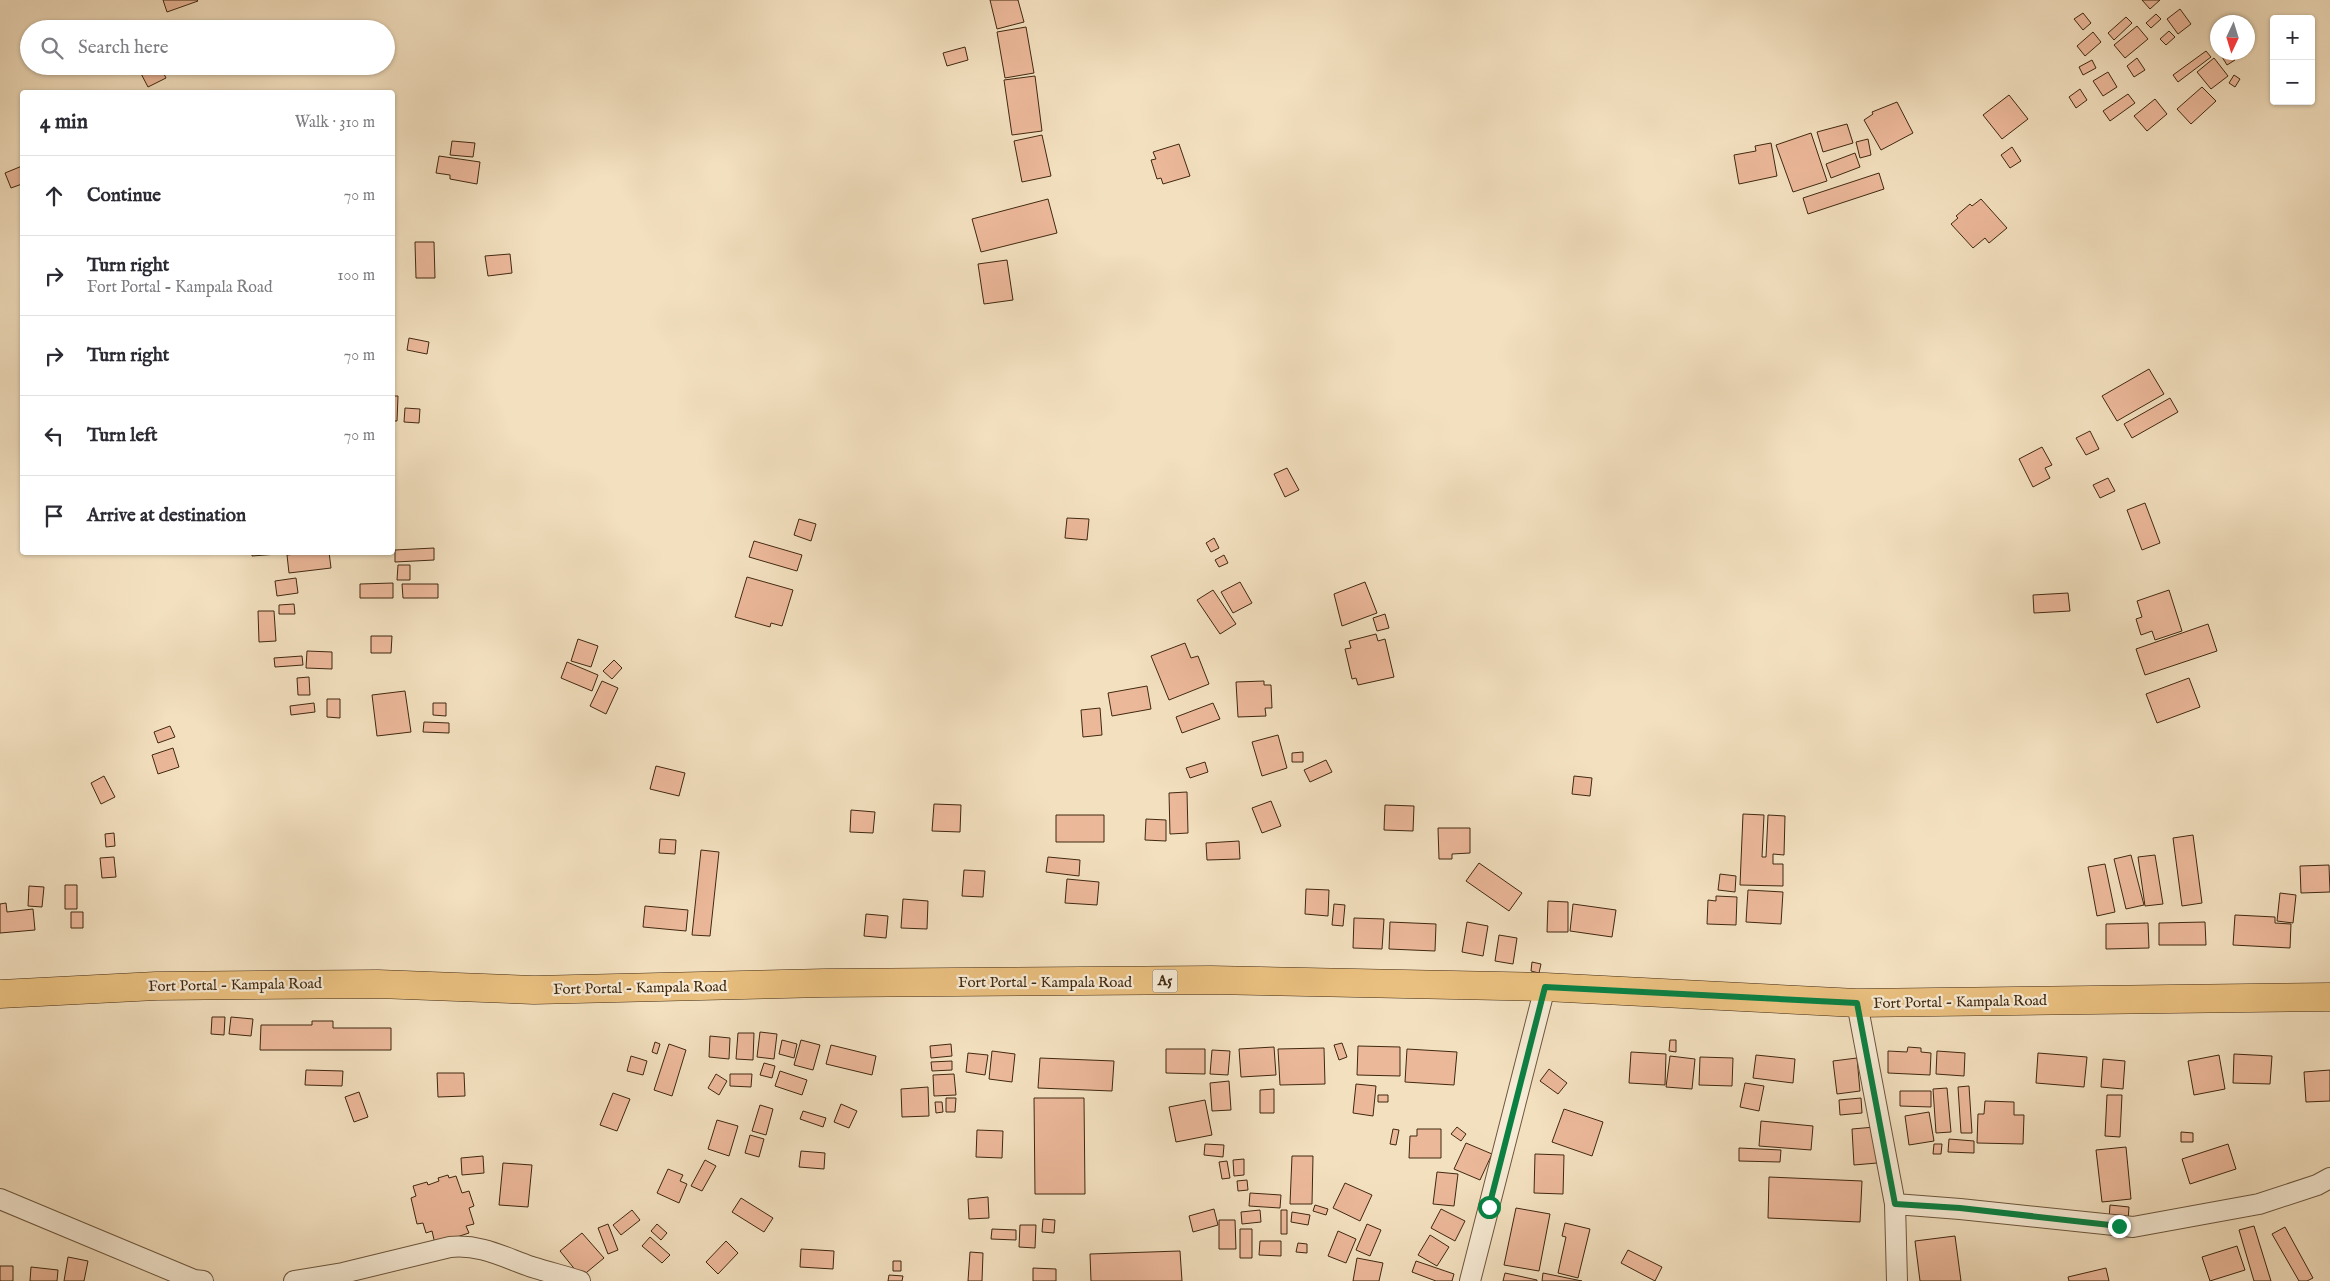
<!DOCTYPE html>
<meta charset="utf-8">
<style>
body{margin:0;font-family:"IM FELL English",serif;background:#f7f7f7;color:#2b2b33}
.controls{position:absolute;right:15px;top:15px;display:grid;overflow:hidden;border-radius:5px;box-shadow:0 1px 4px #0004}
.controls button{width:45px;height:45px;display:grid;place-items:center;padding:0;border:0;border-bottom:1px solid #e1e1e2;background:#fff;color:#2b2b33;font:25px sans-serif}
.compass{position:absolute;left:2210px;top:15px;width:45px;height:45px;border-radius:50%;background:#fff;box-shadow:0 1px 4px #0004;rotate:184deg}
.stop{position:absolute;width:15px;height:15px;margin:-11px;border:4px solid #0b8043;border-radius:50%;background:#fff}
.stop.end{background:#0b8043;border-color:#fff;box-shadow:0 1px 5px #0008}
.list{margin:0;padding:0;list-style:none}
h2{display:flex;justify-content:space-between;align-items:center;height:65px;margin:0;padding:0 20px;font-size:21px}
h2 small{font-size:16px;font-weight:400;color:#7c7c81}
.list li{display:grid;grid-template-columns:32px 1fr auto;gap:15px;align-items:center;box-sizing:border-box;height:80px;padding:0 20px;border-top:1px solid #e1e1e2}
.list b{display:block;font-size:19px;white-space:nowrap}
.list p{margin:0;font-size:16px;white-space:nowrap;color:#7c7c81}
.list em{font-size:16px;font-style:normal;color:#7c7c81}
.icon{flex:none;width:28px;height:28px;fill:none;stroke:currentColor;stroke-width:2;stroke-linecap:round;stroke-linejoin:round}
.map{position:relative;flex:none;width:2330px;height:1281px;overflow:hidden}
.search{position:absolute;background:#fff;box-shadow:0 1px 4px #0004;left:20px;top:20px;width:375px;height:55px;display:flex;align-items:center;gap:12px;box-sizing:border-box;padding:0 18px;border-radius:28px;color:#7c7c81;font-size:19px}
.panel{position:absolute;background:#fff;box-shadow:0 1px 4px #0004;left:20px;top:90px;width:375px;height:465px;border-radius:5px}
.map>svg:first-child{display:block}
.building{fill:#ecb89a;stroke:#402810}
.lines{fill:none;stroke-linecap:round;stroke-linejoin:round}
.minor-casing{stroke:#6d563c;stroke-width:22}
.primary-casing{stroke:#402810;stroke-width:29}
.minor{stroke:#f7ebd5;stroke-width:20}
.primary{stroke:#eac080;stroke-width:28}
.route{stroke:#0b8043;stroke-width:6}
.labels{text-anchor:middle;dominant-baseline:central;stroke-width:4.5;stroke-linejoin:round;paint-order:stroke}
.shield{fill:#f7ebd5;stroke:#77624b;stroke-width:1}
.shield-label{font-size:14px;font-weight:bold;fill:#402810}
.street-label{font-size:15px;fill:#402810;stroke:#f7ebd5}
</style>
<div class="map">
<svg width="2330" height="1281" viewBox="0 0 2330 1281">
<rect width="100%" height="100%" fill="#f3e0bf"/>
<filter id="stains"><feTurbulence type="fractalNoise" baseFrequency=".004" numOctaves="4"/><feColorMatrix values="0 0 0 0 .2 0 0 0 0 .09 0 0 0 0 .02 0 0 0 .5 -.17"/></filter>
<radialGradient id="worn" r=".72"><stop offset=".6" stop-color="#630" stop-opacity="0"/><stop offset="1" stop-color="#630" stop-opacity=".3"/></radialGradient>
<path class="building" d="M163,0H197L198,1L167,12Z
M990,0H1018L1024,22L997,29Z
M2142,0H2160L2150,9Z
M2180,9L2191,24L2178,34L2167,19Z
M2083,13L2091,23L2083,30L2074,19Z
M2156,14L2161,19L2151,28L2146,23Z
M2126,17L2132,23L2114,40L2108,33Z
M2137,26L2148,39L2125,58L2114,45Z
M1026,27L1034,73L1005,78L997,32Z
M2169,31L2175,37L2166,45L2160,39Z
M2093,32L2101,42L2085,56L2077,46Z
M965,47L968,60L947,66L943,53Z
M2206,51L2211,57L2178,82L2173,75Z
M2219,52H2230L2235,60L2227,65Z
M2137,58L2145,70L2134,77L2127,66Z
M2214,58L2228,76L2211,89L2197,72Z
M2092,60L2096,68L2083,75L2079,67Z
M137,66H160L166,78L148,87Z
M2108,72L2117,87L2103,96L2093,81Z
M2234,75L2240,79L2235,87L2229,83Z
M1035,76L1042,131L1012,135L1004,80Z
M2202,87L2216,101L2191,124L2177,109Z
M2080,89L2087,100L2076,108L2069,97Z
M2128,94L2135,103L2110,121L2103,111Z
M2009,95L2028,119L2002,139L1983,115Z
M2155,99L2167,114L2147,131L2134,116Z
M1897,102L1913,133L1881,150L1864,120L1873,114L1872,112Z
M1847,124L1853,143L1823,152L1817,132Z
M1811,133L1827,181L1793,192L1776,145Z
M1042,135L1051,176L1022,182L1014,141Z
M1868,139L1871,155L1860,158L1856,142Z
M452,141L475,143L473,157L450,155Z
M1771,143L1777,176L1739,184L1734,155L1756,151L1755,146Z
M1179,144L1190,176L1163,184L1161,178L1157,179L1151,160L1156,159L1153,152Z
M2012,147L2021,161L2010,168L2001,155Z
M1855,153L1860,167L1831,178L1826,164Z
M439,156L480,162L477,184L450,179V175L436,173Z
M22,166V184L11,188L5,173Z
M1879,173L1884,189L1808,214L1803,198Z
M1048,199L1057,233L981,252L972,219Z
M1981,199L2007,228L1989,243L1985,238L1973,248L1951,224L1958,218L1956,216L1970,204L1972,206Z
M415,242H434L435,278H416Z
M510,254L512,273L488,276L485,256Z
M1007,260L1013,300L984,304L978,264Z
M409,338L429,342L427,354L407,350Z
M2149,369L2164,394L2117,421L2102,396Z
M392,396H398L397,421H392Z
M2170,398L2178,412L2132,438L2124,424Z
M405,408L420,409L419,423L404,422Z
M2090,431L2099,449L2086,455L2076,438Z
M2042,447L2052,465L2045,468L2050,478L2033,487L2019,459Z
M1287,468L1299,490L1285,497L1274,474Z
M2108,478L2115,491L2100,498L2093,485Z
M2145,503L2160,543L2142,550L2127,510Z
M1067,518L1089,519L1087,540L1065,538Z
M799,519L816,524L811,541L794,535Z
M1214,538L1219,548L1211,552L1206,543Z
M754,541L802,555L797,571L749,557Z
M434,548V560L395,562V550Z
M252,552H278V554L252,556Z
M314,552H329L331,568L289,573L287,555Z
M1224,555L1228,563L1219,567L1215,560Z
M398,565H410V580H397Z
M747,577L793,590L782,626L771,623L770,627L735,617Z
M296,578L298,593L277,596L275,581Z
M1240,582L1252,603L1233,613L1221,592Z
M1365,582L1377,613L1342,626L1334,594Z
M393,583V598H360V584Z
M402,584H438V598H403Z
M1213,590L1236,624L1220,634L1197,600Z
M2169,590L2182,631L2155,640L2152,631L2141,635L2136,619L2142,617L2137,601Z
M2068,593L2070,611L2034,613L2033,595Z
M294,604L295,614H279V605Z
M258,611H274L276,641L259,642Z
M1385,614L1389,628L1377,631L1373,618Z
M2208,624L2217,651L2145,675L2136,649Z
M1376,634L1378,641L1385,639L1394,677L1358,685L1356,678L1352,679L1345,649L1351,648L1349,641Z
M371,636H392L391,653H371Z
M578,639L598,646L591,667L571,661Z
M1185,643L1191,658L1198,656L1209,684L1169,700L1151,656Z
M307,651L332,652V669L306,668Z
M302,656L303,665L275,667L274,658Z
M614,660L622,668L612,679L603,671Z
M567,662L598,675L592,691L561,678Z
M309,677L310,695H298L297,678Z
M2189,678L2200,707L2157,723L2146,694Z
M602,681L618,688L606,714L590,706Z
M1264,681V685H1271L1272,708H1265L1266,716L1238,717L1236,682Z
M1147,686L1151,709L1112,716L1108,693Z
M405,691L411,732L377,736L372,695Z
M327,699H340V718L327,717Z
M314,703L315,712L291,715L290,706Z
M433,703H446V716L433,715Z
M1213,703L1220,719L1182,733L1176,717Z
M1100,708L1102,735L1083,737L1081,710Z
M424,722L449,723V733L423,732Z
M170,726L175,737L158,743L154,732Z
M1278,735L1287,768L1262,776L1252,742Z
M173,748L179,767L158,774L152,755Z
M1303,752V762H1292V753Z
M1326,760L1332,772L1310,782L1304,770Z
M1205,762L1208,772L1190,778L1186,768Z
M656,766L685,773L679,796L650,789Z
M104,776L115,797L101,804L91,783Z
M1574,776L1592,778L1590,796L1572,794Z
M1187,792L1188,833L1170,834L1169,793Z
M1271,801L1281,826L1262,833L1252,808Z
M934,804L961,805L960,832L932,831Z
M1385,805L1414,806L1413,831L1384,830Z
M851,810L875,812L873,833L850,832Z
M1743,814L1764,815L1762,857H1766L1768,815L1785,816L1784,855L1773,854V864H1783V886L1740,885Z
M1056,815H1104V842H1056Z
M1146,819L1166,820V841L1145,840Z
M1438,828H1470V853L1452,854V859H1439Z
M114,833L115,846L106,847L105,834Z
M2193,835L2202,903L2182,906L2173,838Z
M660,839L676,840L675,854L659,853Z
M1239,841L1240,859L1207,860L1206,843Z
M701,850L719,852L710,936L692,935Z
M2131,855L2144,905L2126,909L2114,859Z
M2155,855L2163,904L2145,906L2138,857Z
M114,857L116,877L102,878L100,858Z
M1048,857L1080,860L1079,876L1046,872Z
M1479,863L1522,893L1509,911L1466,881Z
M2105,864L2115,912L2097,916L2088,867Z
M2329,865L2330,892L2301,893L2300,866Z
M964,870L985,871L983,897L962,896Z
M1720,874L1736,876L1735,892L1718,890Z
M1067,879L1099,882L1097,905L1065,903Z
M65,885H77V909H65Z
M29,886L44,887L42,907L28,906Z
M1306,889L1329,890L1328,916L1305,914Z
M1748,890L1783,892L1781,924L1746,922Z
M2280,893L2296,895L2293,923L2277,921Z
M1716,896L1737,897L1736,925L1707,924L1708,900L1716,901Z
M903,899L928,901L927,929L901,928Z
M1548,901L1568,902V932H1547Z
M6,903L7,912L33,909L35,930L0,933V904Z
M1334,904L1345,905L1343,926L1332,925Z
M1573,904L1616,910L1612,937L1570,931Z
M645,906L688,910L686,931L643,927Z
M71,912H83V928H71Z
M866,914L888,916L886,938L864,936Z
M2235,915L2275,917V923L2291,924L2290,948L2233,945Z
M1354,918L1384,919L1382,949L1353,948Z
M1390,922L1436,924L1435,951L1389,949Z
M1467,922L1488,926L1483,956L1462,952Z
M2205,922L2206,945H2159V923Z
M2148,923L2149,948L2106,949V924Z
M1499,935L1517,938L1513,964L1495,961Z
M1532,962L1541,964L1539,973L1531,971Z
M212,1017H225L224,1035L211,1034Z
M231,1017L253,1019L251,1036L229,1034Z
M312,1021H333V1028H391V1050H260L261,1025H312Z
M760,1032L777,1034L774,1059L757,1057Z
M738,1033H754L753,1060L736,1059Z
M710,1036L730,1038L729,1059L709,1057Z
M782,1040L797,1044L794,1058L779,1054Z
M801,1040L820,1045L813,1070L794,1065Z
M1670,1040H1676V1052L1669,1051Z
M655,1042L660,1044L657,1054L652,1052Z
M1342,1043L1347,1057L1339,1060L1334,1045Z
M669,1044L686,1050L672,1096L654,1090Z
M951,1044L952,1056L931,1058L930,1046Z
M831,1045L876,1056L872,1075L826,1064Z
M1358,1046L1400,1047V1076L1357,1075Z
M1274,1047L1276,1075L1241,1077L1239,1049Z
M1908,1047L1921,1048V1052L1931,1053L1930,1075L1888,1073V1051L1907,1052Z
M1324,1048L1325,1084L1280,1085L1278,1049Z
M1166,1049H1205V1074L1166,1073Z
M1407,1049L1457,1052L1454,1085L1405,1082Z
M1212,1050L1230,1051L1228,1075L1210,1074Z
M992,1051L1015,1054L1012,1082L989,1079Z
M1937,1051L1965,1053L1964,1076L1936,1074Z
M1631,1052L1666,1054L1665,1085L1629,1083Z
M968,1053L988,1055L985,1075L966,1072Z
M2038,1053L2087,1057L2084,1087L2036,1083Z
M2234,1054L2272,1056L2270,1084L2233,1083Z
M1756,1055L1795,1059L1793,1083L1753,1078Z
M2219,1055L2225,1089L2194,1095L2188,1061Z
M631,1056L647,1061L643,1075L627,1071Z
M1670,1056L1695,1059L1692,1089L1666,1087Z
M1700,1057L1733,1058L1732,1086L1699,1085Z
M1040,1058L1114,1061L1112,1091L1038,1088Z
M1857,1058L1860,1091L1837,1094L1833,1061Z
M2103,1059L2125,1061L2123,1089L2101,1087Z
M952,1061V1070L932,1071L931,1062Z
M764,1063L775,1066L772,1078L760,1075Z
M1549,1069L1567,1083L1558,1094L1540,1081Z
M306,1070L343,1071L342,1086L305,1085Z
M2330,1070V1101L2306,1102L2304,1072Z
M780,1071L807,1080L802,1095L775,1086Z
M437,1073H464L465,1096L438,1097Z
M716,1074L727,1081L719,1095L708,1088Z
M730,1074H752L751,1087L730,1086Z
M954,1074L956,1095L934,1096L933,1075Z
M1229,1081L1231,1110L1212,1111L1210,1083Z
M1745,1083L1764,1086L1759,1111L1740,1107Z
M1356,1084L1376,1086L1373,1116L1353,1113Z
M1969,1086L1972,1133H1961L1958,1087Z
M928,1087L929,1116L902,1117L901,1089Z
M1947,1088L1951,1132L1936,1133L1933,1089Z
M1274,1089V1113H1260V1090Z
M1900,1091H1931V1107L1900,1106Z
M359,1092L368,1117L354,1122L345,1097Z
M613,1093L630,1099L617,1131L600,1125Z
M1378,1095H1388V1102H1378Z
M2107,1095H2122L2120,1137L2105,1136Z
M946,1098H956L955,1112H946Z
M1034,1098H1084L1085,1194H1035Z
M1861,1098L1862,1113L1840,1115L1839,1100Z
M1205,1100L1212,1135L1176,1142L1169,1107Z
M1985,1101L2014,1102V1115H2024L2023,1144L1977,1143L1978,1114H1984Z
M935,1102H942L943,1112L936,1113Z
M841,1104L857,1111L849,1128L834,1122Z
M760,1105L773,1109L766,1135L752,1131Z
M1564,1109L1603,1122L1592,1156L1552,1142Z
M803,1111L826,1118L823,1127L800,1119Z
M1929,1112L1934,1141L1909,1145L1905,1116Z
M717,1120L738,1126L729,1156L708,1149Z
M1761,1121L1813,1126L1811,1150L1759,1146Z
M1457,1127L1466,1134L1461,1141L1451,1134Z
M1875,1127L1877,1163L1854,1165L1852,1129Z
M1393,1129L1399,1130L1396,1145L1390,1144Z
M1417,1129H1441V1158H1409L1410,1136H1417Z
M977,1130L1003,1131L1002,1158L976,1157Z
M2181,1132L2193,1133V1142H2181Z
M750,1135L764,1139L759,1157L745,1153Z
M1949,1139L1974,1141V1153L1948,1152Z
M1466,1143L1492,1154L1480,1180L1454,1169Z
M1205,1144L1224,1145L1223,1157L1204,1155Z
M1934,1144H1942L1941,1154H1933Z
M2228,1144L2236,1169L2190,1184L2182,1159Z
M2126,1147L2131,1199L2102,1202L2096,1150Z
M1739,1148L1781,1150L1780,1162L1739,1161Z
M801,1151L825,1153L824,1169L799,1167Z
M1535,1154L1564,1155L1563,1194L1534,1193Z
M483,1156L484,1173L462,1175L461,1158Z
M1292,1156H1313L1312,1204H1290Z
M1244,1159V1175L1234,1176L1233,1160Z
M705,1160L716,1166L702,1191L691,1186Z
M1227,1161L1230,1178L1222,1179L1219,1162Z
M503,1163L532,1165L528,1207L499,1205Z
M668,1169L683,1175L680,1181L687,1184L679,1203L657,1193Z
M1437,1172L1458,1174L1454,1206L1433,1204Z
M448,1175L449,1178L456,1176L462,1193L469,1191L474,1206L469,1208L474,1224L466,1226L469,1233L435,1244L432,1231L426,1233L423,1223L417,1224L411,1198L416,1196L413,1186L427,1182L428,1185L439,1181L438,1178Z
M1769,1177L1862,1181L1860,1222L1768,1218Z
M1247,1180L1248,1190L1238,1191L1237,1181Z
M1345,1183L1372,1195L1360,1221L1333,1208Z
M1250,1193L1281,1195L1280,1208L1249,1206Z
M988,1197L989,1218L969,1219L968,1199Z
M741,1198L773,1218L764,1232L732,1212Z
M1315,1205L1328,1209L1326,1215L1313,1211Z
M2110,1205L2129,1207L2128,1221L2109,1219Z
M1516,1208L1550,1214L1539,1271L1504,1265Z
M1214,1209L1218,1225L1193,1232L1189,1216Z
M1441,1209L1465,1221L1455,1241L1431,1228Z
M632,1210L640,1220L621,1235L613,1225Z
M1260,1210L1261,1222L1242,1224L1241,1212Z
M1281,1210H1287V1234H1281Z
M1292,1212L1310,1215L1308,1225L1291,1222Z
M1043,1219L1055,1220L1054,1233L1042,1232Z
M1219,1220H1235L1236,1249H1219Z
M1565,1223L1590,1229L1578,1278L1558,1273L1566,1237L1562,1236Z
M608,1224L618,1250L608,1254L598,1228Z
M657,1224L667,1233L661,1240L651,1231Z
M1367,1224L1381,1230L1370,1256L1356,1250Z
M1020,1225H1036L1035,1248L1019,1247Z
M2254,1226L2271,1281H2254L2239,1230Z
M2285,1227L2313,1278L2307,1281H2299L2272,1234Z
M992,1229L1016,1230V1240L991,1239Z
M1240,1229H1252V1258H1240Z
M1338,1231L1356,1239L1346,1263L1328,1256Z
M582,1233L604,1258L581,1277L560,1251Z
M1430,1235L1449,1247L1437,1266L1418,1255Z
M1955,1236L1961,1281H1920L1915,1241Z
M650,1237L670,1255L662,1263L642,1246Z
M726,1241L738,1253L718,1274L706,1262Z
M1260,1241H1281V1256L1259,1255Z
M1298,1243L1307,1244V1253L1296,1252Z
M2237,1246L2245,1270L2210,1281L2202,1257Z
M801,1249L834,1251L833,1269L800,1267Z
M1628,1250L1662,1267L1655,1281L1621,1263Z
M1180,1251L1182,1281H1091L1090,1254Z
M970,1252L983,1253L982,1281H968Z
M68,1257L88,1261L84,1281H64Z
M1357,1258L1383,1263L1379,1281H1353Z
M893,1261H901V1271H893Z
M1416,1261L1454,1274L1452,1281H1436L1412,1272Z
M0,1266H13V1281H0Z
M31,1267L58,1270L57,1281H30Z
M1033,1268L1056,1269V1281H1033Z
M2106,1268L2109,1281H2069L2068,1277Z
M1505,1273L1537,1280V1281H1503Z
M1543,1273L1582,1281H1542Z
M889,1275L903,1276L902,1281H888Z"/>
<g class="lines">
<g class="minor-casing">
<path id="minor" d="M1857,1003L1895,1204L1897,1281
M0,1199L194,1280L203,1281
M1895,1204L1960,1209L2133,1227L2259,1204L2317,1185L2330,1178
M294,1281L343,1273L450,1247C481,1244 503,1257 532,1267C548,1272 564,1276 580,1281
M1470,1281L1545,987"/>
</g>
<g class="primary-casing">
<path id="primary" d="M0,994L156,986L378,984L534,990L825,983L1211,980L1545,987L1857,1003L2330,997"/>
</g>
<use href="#minor" class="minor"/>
<use href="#primary" class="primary"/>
</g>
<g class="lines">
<path class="route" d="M1489,1207L1545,987L1857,1003L1895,1204L1960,1208L2119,1226"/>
</g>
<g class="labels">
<rect class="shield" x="1152.5" y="969.5" width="25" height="23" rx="4"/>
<g class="shield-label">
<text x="1165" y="981">A5</text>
</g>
<g class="street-label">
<text x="1045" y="982">Fort Portal - Kampala Road</text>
<text transform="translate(235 985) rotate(-1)">Fort Portal - Kampala Road</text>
<text transform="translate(640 988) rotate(-1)">Fort Portal - Kampala Road</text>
<text transform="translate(1960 1002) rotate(-1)">Fort Portal - Kampala Road</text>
</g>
</g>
<rect width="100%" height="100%" filter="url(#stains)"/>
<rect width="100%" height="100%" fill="url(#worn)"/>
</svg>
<div class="controls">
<button>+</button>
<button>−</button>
</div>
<svg class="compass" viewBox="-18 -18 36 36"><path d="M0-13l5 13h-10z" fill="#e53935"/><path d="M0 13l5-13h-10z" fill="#7c7c81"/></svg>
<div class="stop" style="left:1489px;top:1207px"></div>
<div class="stop end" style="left:2119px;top:1226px"></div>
<div class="search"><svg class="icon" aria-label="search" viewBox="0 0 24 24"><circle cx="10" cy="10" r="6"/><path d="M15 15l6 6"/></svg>Search here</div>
<section class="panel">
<h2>4 min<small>Walk · 310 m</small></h2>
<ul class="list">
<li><svg class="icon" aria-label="ahead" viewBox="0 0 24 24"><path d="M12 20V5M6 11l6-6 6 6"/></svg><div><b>Continue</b></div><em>70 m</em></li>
<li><svg class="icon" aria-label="right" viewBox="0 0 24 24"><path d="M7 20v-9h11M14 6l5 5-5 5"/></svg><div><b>Turn right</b><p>Fort Portal - Kampala Road</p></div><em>100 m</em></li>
<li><svg class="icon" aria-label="right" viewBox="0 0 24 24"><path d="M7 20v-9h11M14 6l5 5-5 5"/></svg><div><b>Turn right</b></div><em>70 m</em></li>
<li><svg class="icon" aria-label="left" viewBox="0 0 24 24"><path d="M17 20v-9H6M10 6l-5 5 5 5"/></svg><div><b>Turn left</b></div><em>70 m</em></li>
<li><svg class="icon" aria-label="arrive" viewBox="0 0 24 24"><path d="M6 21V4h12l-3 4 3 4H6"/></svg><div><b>Arrive at destination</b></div></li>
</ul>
</section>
</div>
